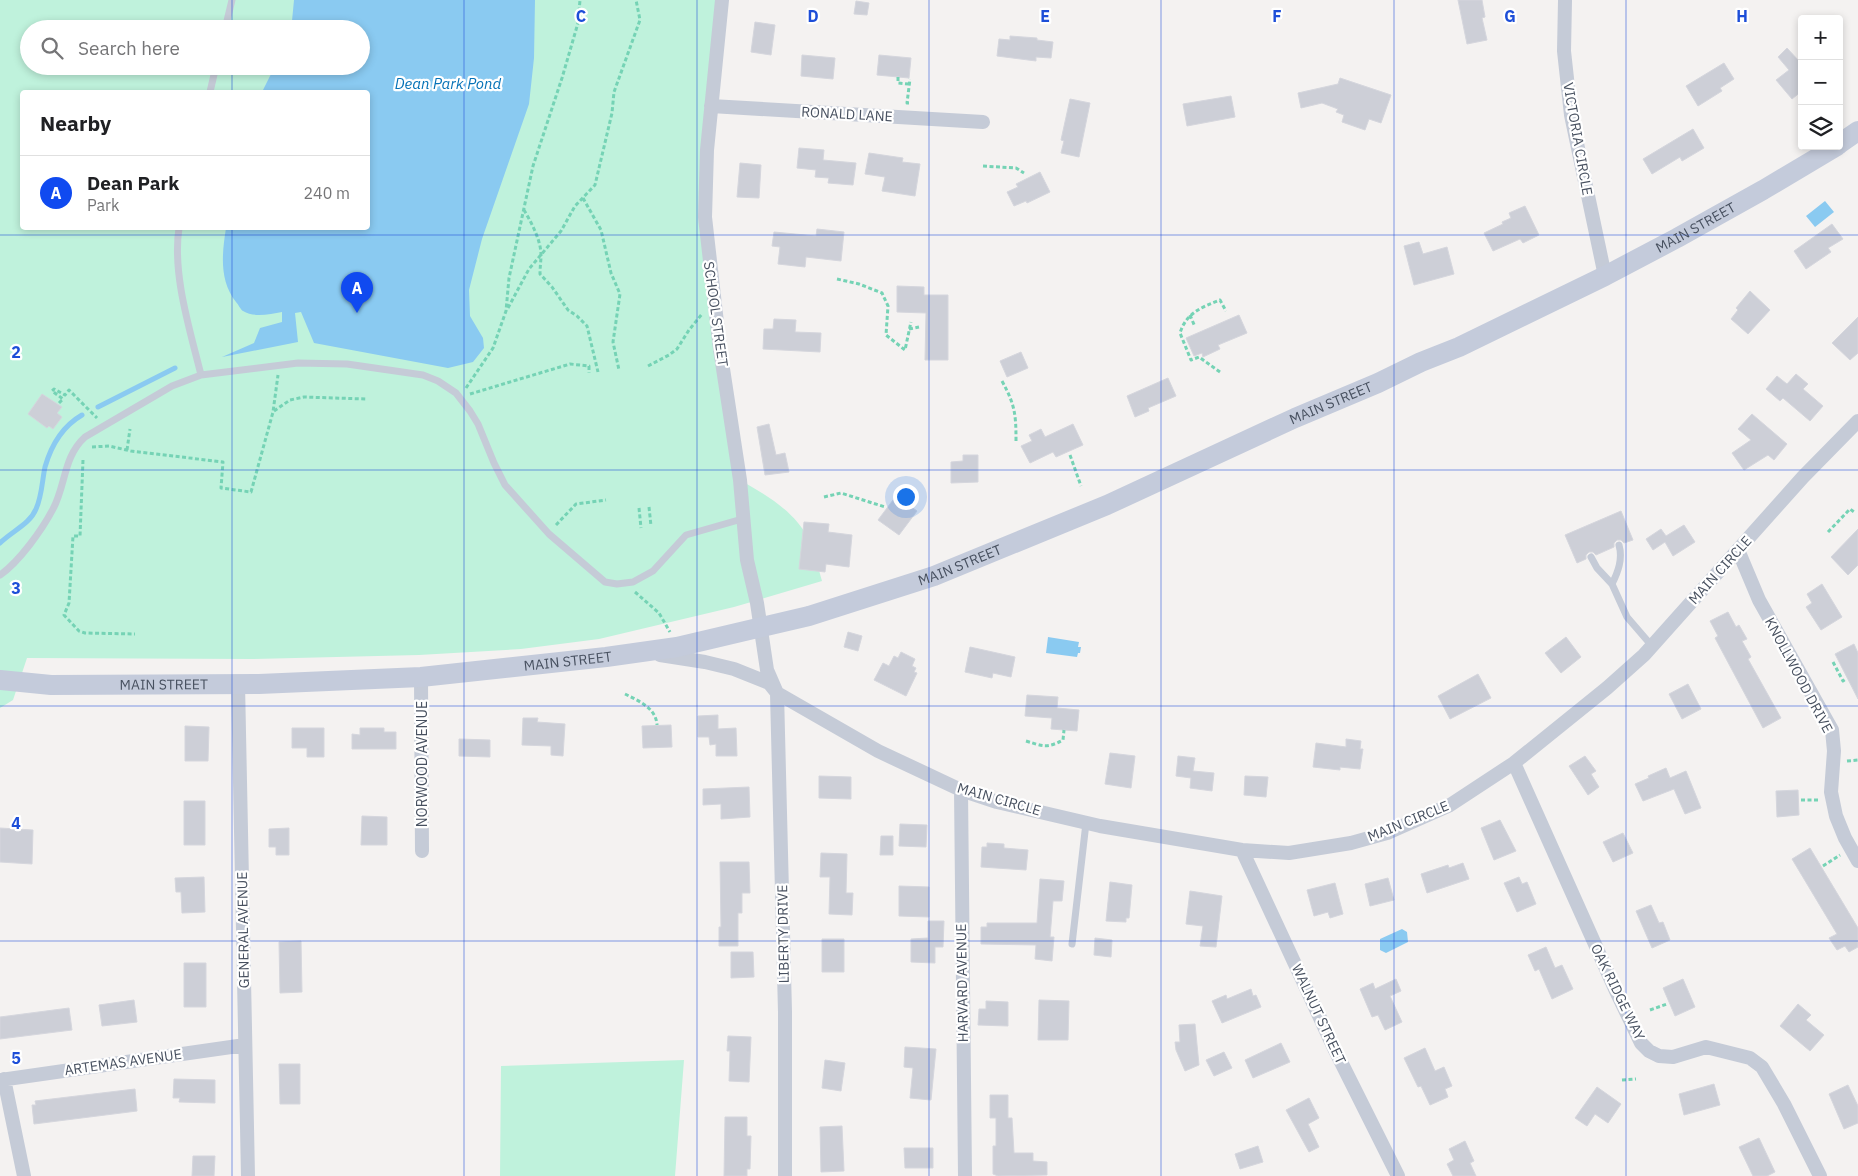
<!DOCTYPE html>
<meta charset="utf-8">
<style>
body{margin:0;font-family:"IBM Plex Sans",sans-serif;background:#f2f2f2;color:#202124}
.controls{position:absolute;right:15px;top:15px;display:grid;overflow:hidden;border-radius:5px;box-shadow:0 2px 8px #0003}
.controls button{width:45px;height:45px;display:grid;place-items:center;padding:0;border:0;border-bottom:1px solid #e0e0e0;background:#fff;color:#202124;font:25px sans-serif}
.you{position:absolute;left:905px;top:496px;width:18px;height:18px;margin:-12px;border:4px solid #fff;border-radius:50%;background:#1a73e8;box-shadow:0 0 0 8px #1a73e833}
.badge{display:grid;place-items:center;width:32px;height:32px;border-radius:50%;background:#104af0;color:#fff;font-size:16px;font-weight:700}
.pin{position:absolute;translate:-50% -41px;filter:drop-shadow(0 1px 2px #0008)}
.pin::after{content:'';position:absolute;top:26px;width:18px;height:15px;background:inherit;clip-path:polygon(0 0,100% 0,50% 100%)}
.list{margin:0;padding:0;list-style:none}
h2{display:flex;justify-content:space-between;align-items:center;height:65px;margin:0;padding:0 20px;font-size:21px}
h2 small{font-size:16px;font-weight:400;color:#757577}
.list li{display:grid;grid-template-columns:32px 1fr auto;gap:15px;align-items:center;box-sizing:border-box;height:75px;padding:0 20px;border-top:1px solid #e0e0e0}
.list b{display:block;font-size:19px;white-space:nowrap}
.list p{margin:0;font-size:16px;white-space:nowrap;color:#757577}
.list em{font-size:16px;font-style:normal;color:#757577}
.icon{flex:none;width:28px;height:28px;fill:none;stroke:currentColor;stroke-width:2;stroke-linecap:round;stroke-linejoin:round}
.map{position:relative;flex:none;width:1858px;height:1176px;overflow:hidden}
.search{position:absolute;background:#fff;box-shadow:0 2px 8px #0003;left:20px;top:20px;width:350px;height:55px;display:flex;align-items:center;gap:12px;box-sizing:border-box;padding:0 18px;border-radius:28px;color:#757577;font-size:19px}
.panel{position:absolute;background:#fff;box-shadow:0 2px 8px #0003;left:20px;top:90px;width:350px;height:140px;border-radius:5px}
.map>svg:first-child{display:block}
.green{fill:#bff2dc;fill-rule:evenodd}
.water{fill:#8acaf1}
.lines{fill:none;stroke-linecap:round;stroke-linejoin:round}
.stream{stroke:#8acaf1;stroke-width:5}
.building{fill:#cdcfd7;stroke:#d5d6dd}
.path{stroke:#75d3b5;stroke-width:3;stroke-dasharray:4 2.5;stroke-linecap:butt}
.service{stroke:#c5cbd7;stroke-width:7}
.minor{stroke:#c5cbd7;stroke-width:14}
.secondary{stroke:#c4cbdb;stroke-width:20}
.grid{fill:none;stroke:#1d4ed8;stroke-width:1;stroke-opacity:0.55}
.labels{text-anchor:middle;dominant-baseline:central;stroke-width:4.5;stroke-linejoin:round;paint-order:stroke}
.street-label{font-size:14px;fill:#485160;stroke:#fff}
.water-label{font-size:15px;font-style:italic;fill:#0572b7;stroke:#fff}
.grid-label{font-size:16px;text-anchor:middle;font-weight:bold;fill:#1d4ed8;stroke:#fff;stroke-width:4.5;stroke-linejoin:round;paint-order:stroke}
</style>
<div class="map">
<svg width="1858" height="1176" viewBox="0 0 1858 1176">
<rect width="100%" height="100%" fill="#f4f2f1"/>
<path class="green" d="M0,0H717L701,145L740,480C766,495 795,511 809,540C815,553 818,567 822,581L734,607L599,639L521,649L419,655L251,659L27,658L13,700L0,708ZM29,29H361V66H29ZM22,92H368V228H22Z
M684,1060L675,1176H500L501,1066Z"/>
<path class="water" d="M294,0H535L534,58L529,104L482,239L469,290L470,316L483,338L484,348L473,362L448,368L314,343L301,312L295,313L298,342L222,357L254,343L260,328L282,322V312C270,314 254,318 243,311C241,310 238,304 236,302C219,280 222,254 226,228H368V92H262L275,66H361V29H289L292,21Z
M1825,201L1834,212L1815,227L1806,216Z
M1048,637L1079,642L1078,647H1081L1080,653H1078L1077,657L1046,653Z
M1402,929L1407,932L1408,942L1386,953L1380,950V939Z"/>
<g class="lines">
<path class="stream" d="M98,407L175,368
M0,543C12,531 30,524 36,509C42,496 42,481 45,467C51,446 63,426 82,415"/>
</g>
<path class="building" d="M1458,0H1482L1485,17L1482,18L1487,40L1467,44Z
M856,1L869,3L867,15L854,14Z
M755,22L775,25L771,55L751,52Z
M1010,36L1037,38V40L1053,42L1051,58L1036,57V61L997,56L999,39L1010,40Z
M1787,48L1799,61L1802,59V91L1792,99L1776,80L1789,70L1778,57Z
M802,55L835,58L833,79L801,76Z
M879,55L911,58L909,78L877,75Z
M1724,63L1734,79L1720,88L1722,91L1698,106L1686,86Z
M1340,78L1391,95L1381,123L1369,119L1365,130L1342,122L1344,115L1336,112L1338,109L1322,103L1301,108L1298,93L1338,84Z
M1231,96L1235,117L1187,126L1183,104Z
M1070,99L1090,103L1079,157L1061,153L1064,141L1061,140Z
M1693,129L1704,148L1682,161L1680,157L1652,174L1643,159Z
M799,148L824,150L823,160L856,163L853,185L828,183L829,178L815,177L816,170L797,168Z
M869,153L903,158L902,162L920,164L915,196L882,191L885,177L865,174Z
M740,163L761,165L759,198L737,197Z
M1040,172L1050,192L1027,203L1026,201L1014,206L1007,192L1018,187L1016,184Z
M1525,206L1539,235L1523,243L1520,239L1493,251L1484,233L1503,224L1502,222L1511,218L1509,213Z
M1832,224L1843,239L1828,248L1831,252L1806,269L1794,251Z
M817,229L844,232L841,261L806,257L805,267L778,264L780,247L772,246L774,232L816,236Z
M1419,242L1423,254L1447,247L1454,274L1414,285L1404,246Z
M897,286L924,287V295H948V360H925L926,313L897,312Z
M1750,291L1770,310L1748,334L1731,319L1738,310L1736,308Z
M1239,315L1247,333L1218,345L1220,349L1203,357L1202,353L1194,356L1186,338Z
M1858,317V353L1850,360L1832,343Z
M774,319L796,320L795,332L821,333L820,352L763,349L764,329H773Z
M1021,352L1028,368L1007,377L1000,361Z
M1796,374L1808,384L1803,389L1823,406L1810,421L1783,398L1780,401L1766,389L1777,376L1787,384Z
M1168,378L1176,396L1148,408L1149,411L1135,417L1127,396Z
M42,394L62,407L57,413L62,417L53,429L49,426L47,428L28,414Z
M1752,414L1787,444L1774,460L1768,455L1744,470L1732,453L1751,440L1738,429Z
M769,424L776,455L785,453L789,472L765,475L757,427Z
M1073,424L1083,445L1056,457L1053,452L1030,463L1021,446L1032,441L1029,435L1041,429L1045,437Z
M963,455H978V482L951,483V462L963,461Z
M896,496L917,511L899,535L878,520Z
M1621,511L1633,540L1624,543L1621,540H1617L1614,543V547L1596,555L1593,552H1589L1586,555V559L1577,563L1565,535Z
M804,522L829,524L828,532L852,535L849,567L826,564L825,572L799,569Z
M1684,525L1695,542L1673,556L1665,542L1653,550L1646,539L1661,529L1666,536Z
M1858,529V565L1848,575L1831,557Z
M1822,584L1842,617L1821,630L1806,607L1812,603L1807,594Z
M1728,612L1736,627L1739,625L1747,639L1742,641L1751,657L1748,659L1781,718L1763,728L1715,638L1718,636L1710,621Z
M848,632L862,636L858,651L844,647Z
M1566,637L1581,657L1561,673L1545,653Z
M1854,644L1858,653V699L1835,654Z
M970,647L1015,657L1011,677L993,673L992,678L965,672Z
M901,652L915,659L912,666L916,668L914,672L917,673L906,696L874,680L883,663L889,666L894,656L898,658Z
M1478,674L1491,698L1450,719L1438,696Z
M1688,684L1701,709L1682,719L1669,694Z
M1027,695L1058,697L1057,708L1079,710L1077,731L1051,729L1052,718L1025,716Z
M718,715V729L736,728L737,756H716V744L710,745L709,737H698V716Z
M523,718H538L537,722L565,724L563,756L551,755V746L522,745Z
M671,725L672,747L643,748L642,726Z
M185,726L209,727L208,761H185Z
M292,728H324V757H307V748H292Z
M360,728H384V732H396V749H352V734L360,735Z
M459,739L490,740V757L459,756Z
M1346,739L1361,741L1360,749H1363L1360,769L1340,767V770L1313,767L1316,743L1346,747Z
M1110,753L1135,756L1131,788L1105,784Z
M1178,756L1195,758L1193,771L1214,773L1212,791L1190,788L1191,778L1176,776Z
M1585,756L1596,771L1591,774L1599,787L1588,795L1569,766Z
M1666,768L1670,778L1686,771L1701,808L1685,814L1674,789L1643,801L1635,784L1649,778L1648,776Z
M819,776L851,777V799L819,798Z
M1245,776L1268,777L1266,797L1244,795Z
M749,787L750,817L721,819V804L703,805V789Z
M1798,790L1799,815L1777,817L1776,791Z
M184,801H205V845H184Z
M362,816L387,817V845H361Z
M1500,820L1516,851L1494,860L1481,828Z
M900,824L927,825L926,847L899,846Z
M0,828L33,830L32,864L0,862Z
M289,828V855H276V847H269V829Z
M1623,833L1633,853L1613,862L1603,842Z
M881,836H893V855H880Z
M987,843L1004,844V848L1028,850L1026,870L981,867L982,847H987Z
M1810,848L1858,928V947L1849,952L1845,946L1837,950L1829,938L1837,934L1792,859Z
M821,853L847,854L846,893H853L852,915L829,914L830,877H820Z
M720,862H749L750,893H742V913H738V946H719V927H721Z
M1463,863L1469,879L1427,893L1421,874L1448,865L1449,868Z
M204,877L205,912L182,913L181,892H176L175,878Z
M1519,877L1522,884L1527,882L1536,904L1517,912L1504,883Z
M1388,878L1394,900L1370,906L1365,884Z
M1040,879L1064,881L1062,901H1053L1050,937H1054L1052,961L1035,959L1036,945L981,944V927H987V923H1037Z
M1110,882L1132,885L1129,918H1126V922L1106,921Z
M1335,883L1343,914L1330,918L1328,912L1314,916L1307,890Z
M899,886L929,887V917L899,916Z
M1190,891L1222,896L1216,947L1200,946L1203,926L1186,924Z
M1651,905L1659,923L1663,922L1670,940L1652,948L1636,911Z
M928,921H944L943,947H935V963L911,962V939L928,938Z
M1095,938L1112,940L1111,957L1094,955Z
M822,939H844V972H822Z
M301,941L302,992L280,993L279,942Z
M1546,947L1555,968L1562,965L1573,989L1552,999L1539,969L1535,971L1528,955Z
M731,952H753L754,977L731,978Z
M184,963H206V1007H184Z
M1396,979L1401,991L1390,996L1402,1022L1385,1030L1378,1015L1372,1017L1360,989L1373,983L1375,989Z
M1683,979L1695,1007L1675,1016L1663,988Z
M1251,989L1253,996L1256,995L1261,1007L1222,1023L1212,1001L1226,995L1227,999Z
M134,1000L137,1022L102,1026L99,1005Z
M1039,1000L1069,1001L1068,1040H1038Z
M986,1001L1008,1002V1026L978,1025L979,1009H986Z
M1798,1004L1811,1015L1806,1020L1824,1035L1810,1051L1780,1026Z
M69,1008L72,1030L0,1039V1017Z
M1195,1024L1199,1065L1185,1071L1176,1050L1175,1042H1180L1179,1025Z
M728,1036L751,1037L749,1082L729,1081L730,1051H727Z
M1281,1043L1290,1062L1253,1078L1245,1060Z
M905,1047L936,1049L931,1100L910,1098L913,1068L904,1067Z
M1425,1048L1435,1071L1444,1067L1452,1086L1445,1089L1448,1097L1430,1105L1421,1086L1418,1087L1404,1058Z
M1224,1052L1232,1068L1214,1076L1206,1060Z
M825,1060L845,1063L841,1091L822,1088Z
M279,1064H300V1104H280Z
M174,1079L215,1080V1103L179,1102L180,1098H173Z
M1714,1084L1720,1105L1684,1115L1679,1094Z
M1848,1085L1858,1106V1123L1844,1129L1829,1094Z
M1597,1087L1621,1104L1608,1123L1595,1114L1587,1126L1575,1118Z
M135,1089L137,1111L34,1124L32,1105H36L35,1101Z
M990,1095H1008V1118H1012L1014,1153H1033V1161L1047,1162V1175L998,1176L993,1174V1146H996V1118H990Z
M1309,1098L1319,1118L1308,1124L1319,1147L1309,1152L1286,1110Z
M725,1117H747V1136H751L750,1169H747V1176H724Z
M842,1126L844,1171L821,1172L820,1127Z
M1759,1138L1775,1172L1767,1176H1753L1739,1147Z
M1465,1141L1474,1161L1470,1163L1476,1176H1453L1447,1164L1454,1160L1449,1149Z
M1258,1146L1263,1162L1240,1169L1235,1154Z
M904,1148H933V1168H905Z
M193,1156H215L214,1176H192Z"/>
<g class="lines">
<path class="path" d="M898,77V83L909,84
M909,103H907L910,79
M983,166L1016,168L1024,173
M583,198L601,230L611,273L620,294L613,342L619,370
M524,210C531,222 541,240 541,255C541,261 540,267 540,274L552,287L568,310L577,316L587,326L598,372
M837,279L859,284L882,293L888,306L886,335L905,350L911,322
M508,308L529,269L561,231L575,206L595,185L612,113L614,92L640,20L636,0
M1190,315L1195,327
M909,329L919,327
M648,366L669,355L677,349L689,330L702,314
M1220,372L1199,357L1191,360L1180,333C1186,313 1202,307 1220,300L1226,311
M1002,381C1015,405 1016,414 1016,441
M466,388L493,348L506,311L509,278L533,166L562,78L578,23L580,0
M470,394L570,364L589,366V373
M59,403L63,399L52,391L54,389L65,395L69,390L97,418
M274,411L290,400L304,397L366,399
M92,447L109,446L131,451L223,462L221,488L251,492L273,412L278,375
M127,450L130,429
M1070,455L1081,486
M83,460L80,536H73L69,603L64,615L79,631L85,633L135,634
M824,497L841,493L885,507
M649,507L651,526
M639,508L641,528
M556,525L576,504L606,500
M1828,532L1850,509L1854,512
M635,592L659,613L670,632
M1833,662L1843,681L1846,679
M625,694C639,701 656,708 657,725
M1026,741C1043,746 1046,749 1063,740L1064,730
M1847,761L1858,760
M1801,800H1818
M1823,866L1840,855
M1650,1010L1667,1004
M1622,1080L1636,1079"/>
<path class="service" d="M225,29L232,0
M210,92L216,66
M179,228C172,274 190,330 201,375
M1591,557L1597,568L1612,584L1627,617L1652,646
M0,575C19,562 42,530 53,509C66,485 63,457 85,437L172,386L201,375L298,363L347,364L423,375L438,381L456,393L470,411L478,424L494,463L505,485L549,534L605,582L617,584L633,582L653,571L686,535L742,519
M1612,584C1618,572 1623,559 1619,545
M1072,944L1086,823"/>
<path class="minor" d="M722,0L707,150L705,217L720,349L740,480L747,560L757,603L767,670L777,693L878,751L961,790L997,802L1100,826L1242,850L1289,853L1351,843L1387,833L1450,805L1514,763L1607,688L1644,655L1803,477L1858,421
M1565,1L1564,51L1571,115L1605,276
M711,106L983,122
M1738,550L1759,600L1832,730L1834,751L1831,792L1836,816L1845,838L1858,861
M660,655L705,662L734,669L769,683L777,693L785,1012V1176
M421,677L422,851
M238,683L248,1176
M1514,763L1615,989L1641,1043L1649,1051L1659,1056L1673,1057L1706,1047L1750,1058L1762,1067L1784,1104L1820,1176
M961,790L965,1176
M1242,850L1334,1048L1398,1176
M4,1079L24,1176
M0,1080L245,1045"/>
<g class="secondary">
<path d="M1839,144L1858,131"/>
<path id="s1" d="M0,680L51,685L259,684L421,677L606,657L677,647L809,616L934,576L1107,505L1295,418L1378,383L1421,362L1459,347L1605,276L1677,238L1763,190L1837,146"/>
</g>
</g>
<path class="grid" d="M232,0V29M464,0V1176M697,0V1176M929,0V1176M1161,0V1176M1394,0V1176M1626,0V1176M232,66V92M232,228V1176M0,235H1858M0,470H1858M0,706H1858M0,941H1858"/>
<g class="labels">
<g class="street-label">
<text transform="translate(847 114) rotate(3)">RONALD LANE</text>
<text transform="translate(1578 139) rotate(80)">VICTORIA CIRCLE</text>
<text stroke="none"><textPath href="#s1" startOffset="1784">MAIN STREET</textPath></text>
<text transform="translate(716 314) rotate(82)">SCHOOL STREET</text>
<text stroke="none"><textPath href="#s1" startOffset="1379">MAIN STREET</textPath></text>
<text stroke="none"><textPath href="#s1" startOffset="974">MAIN STREET</textPath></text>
<text transform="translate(1720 570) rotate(-48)">MAIN CIRCLE</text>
<text stroke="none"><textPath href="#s1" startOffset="569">MAIN STREET</textPath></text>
<text transform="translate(1799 675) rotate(62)">KNOLLWOOD DRIVE</text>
<text stroke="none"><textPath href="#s1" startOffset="164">MAIN STREET</textPath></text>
<text transform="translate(422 764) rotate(-90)">NORWOOD AVENUE</text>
<text transform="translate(999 799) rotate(16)">MAIN CIRCLE</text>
<text transform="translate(1408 821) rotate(-22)">MAIN CIRCLE</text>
<text transform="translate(243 930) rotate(-91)">GENERAL AVENUE</text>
<text transform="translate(783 934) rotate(-91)">LIBERTY DRIVE</text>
<text transform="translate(962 983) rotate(-91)">HARVARD AVENUE</text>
<text transform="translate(1618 992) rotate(64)">OAK RIDGE WAY</text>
<text transform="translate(1319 1014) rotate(65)">WALNUT STREET</text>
<text transform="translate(123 1062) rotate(-8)">ARTEMAS AVENUE</text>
</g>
<g class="water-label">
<text x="448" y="83">Dean Park Pond</text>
</g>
</g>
<g class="grid-label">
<text x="581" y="22">C</text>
<text x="813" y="22">D</text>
<text x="1045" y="22">E</text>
<text x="1277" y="22">F</text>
<text x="1510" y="22">G</text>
<text x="1742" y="22">H</text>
<text x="16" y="358">2</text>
<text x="16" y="594">3</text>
<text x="16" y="829">4</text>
<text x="16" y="1064">5</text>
</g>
</svg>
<div class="controls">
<button>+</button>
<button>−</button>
<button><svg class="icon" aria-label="layers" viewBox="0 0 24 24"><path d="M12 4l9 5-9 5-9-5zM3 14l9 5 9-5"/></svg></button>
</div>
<div class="you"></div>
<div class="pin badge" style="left:357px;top:313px">A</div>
<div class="search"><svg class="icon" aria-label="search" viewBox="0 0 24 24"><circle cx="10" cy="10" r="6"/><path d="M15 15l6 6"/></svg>Search here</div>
<section class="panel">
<h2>Nearby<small></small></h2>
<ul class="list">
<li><span class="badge">A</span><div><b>Dean Park</b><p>Park</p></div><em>240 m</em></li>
</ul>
</section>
</div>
